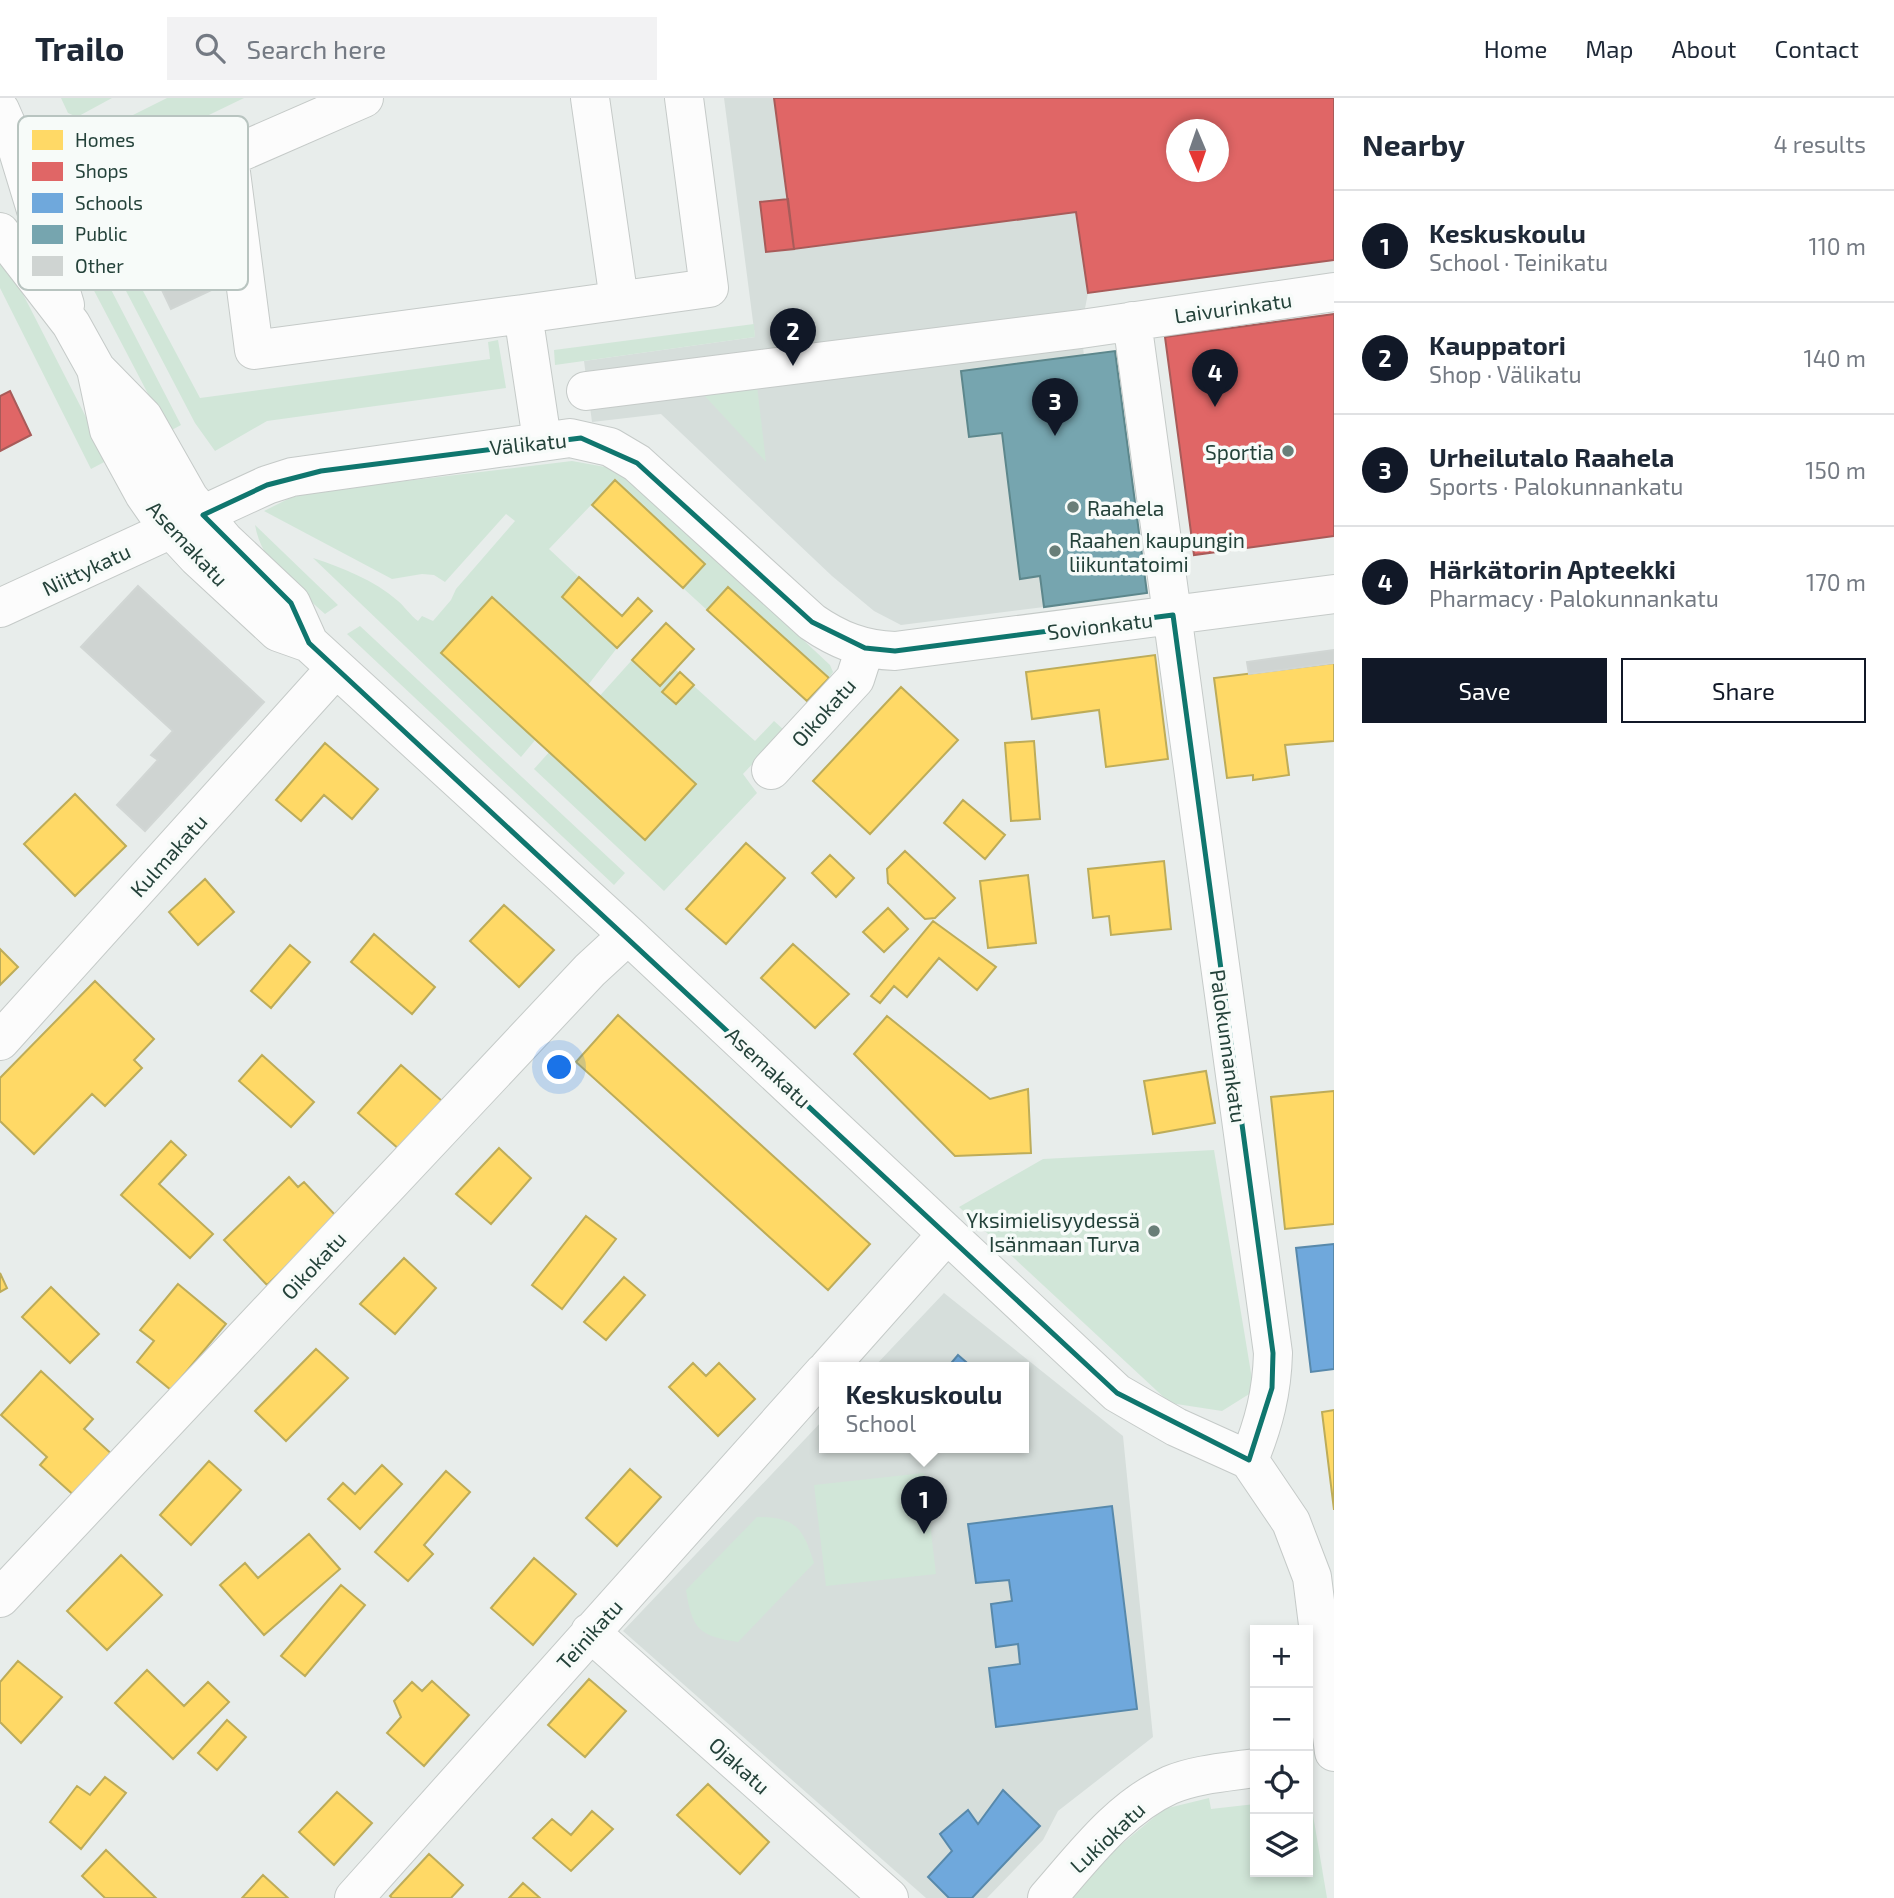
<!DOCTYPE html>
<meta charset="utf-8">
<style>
body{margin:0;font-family:"Exo 2",sans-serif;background:#f2f2f3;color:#1f2937}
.controls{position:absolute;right:21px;bottom:21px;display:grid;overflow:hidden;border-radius:0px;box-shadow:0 4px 10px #0003}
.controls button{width:63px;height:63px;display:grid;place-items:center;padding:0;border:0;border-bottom:2px solid #e0e1e3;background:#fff;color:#1f2937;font:35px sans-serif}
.compass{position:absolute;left:1166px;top:21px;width:63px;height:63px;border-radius:50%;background:#fff;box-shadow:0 4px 10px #0003;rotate:178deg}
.you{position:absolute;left:560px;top:970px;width:24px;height:24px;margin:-18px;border:5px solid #fff;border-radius:50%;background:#1a73e8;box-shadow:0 0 0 10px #1a73e833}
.badge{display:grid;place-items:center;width:46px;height:46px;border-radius:50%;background:#111827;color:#fff;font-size:23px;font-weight:700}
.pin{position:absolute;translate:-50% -58px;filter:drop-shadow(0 2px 4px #0008)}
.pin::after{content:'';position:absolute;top:37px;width:24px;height:21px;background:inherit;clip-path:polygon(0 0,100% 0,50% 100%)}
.popup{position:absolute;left:819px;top:1264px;width:210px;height:91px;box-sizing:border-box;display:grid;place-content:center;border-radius:0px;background:#fff;filter:drop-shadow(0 2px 5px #0005);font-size:23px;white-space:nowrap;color:#747a83}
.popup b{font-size:26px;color:#1f2937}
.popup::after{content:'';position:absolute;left:50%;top:100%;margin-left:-14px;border:14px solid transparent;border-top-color:#fff}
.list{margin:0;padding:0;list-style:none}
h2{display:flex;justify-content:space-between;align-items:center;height:91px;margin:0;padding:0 28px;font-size:30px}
h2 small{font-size:23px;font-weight:400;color:#747a83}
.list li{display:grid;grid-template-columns:46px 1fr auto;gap:21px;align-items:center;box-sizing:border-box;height:112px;padding:0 28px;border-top:2px solid #e0e1e3}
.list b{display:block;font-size:26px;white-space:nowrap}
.list p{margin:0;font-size:23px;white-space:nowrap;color:#747a83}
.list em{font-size:23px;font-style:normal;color:#747a83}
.actions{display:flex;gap:14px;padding:21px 28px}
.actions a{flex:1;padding:16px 0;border:2px solid #111827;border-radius:0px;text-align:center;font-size:24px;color:#111827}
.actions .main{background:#111827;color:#fff}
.icon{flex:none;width:38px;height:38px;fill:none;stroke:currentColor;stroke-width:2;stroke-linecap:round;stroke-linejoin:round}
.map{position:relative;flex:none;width:1334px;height:1800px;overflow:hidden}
header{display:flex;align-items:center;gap:42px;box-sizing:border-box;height:98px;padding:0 35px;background:#fff;border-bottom:2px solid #e0e1e3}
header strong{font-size:33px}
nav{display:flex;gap:38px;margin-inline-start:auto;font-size:24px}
.search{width:490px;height:63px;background:#f2f2f3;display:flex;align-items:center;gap:18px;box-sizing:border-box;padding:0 24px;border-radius:0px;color:#747a83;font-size:26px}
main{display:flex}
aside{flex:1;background:#fff}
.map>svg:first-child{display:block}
.built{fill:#d6dedb}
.green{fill:#d1e6d8}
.homes{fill:#ffd966;stroke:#bdac59;stroke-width:2}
.shops{fill:#e06666;stroke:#a85b59;stroke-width:2;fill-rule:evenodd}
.schools{fill:#6fa8dc;stroke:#5889ab;stroke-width:2}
.public{fill:#76a5af;stroke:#5d878c;stroke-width:2}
.building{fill:#cfd4d2;stroke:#d1d6d4;stroke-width:2}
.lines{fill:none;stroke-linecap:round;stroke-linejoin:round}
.minor-casing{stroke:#c5cac8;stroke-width:40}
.minor{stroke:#fcfcfc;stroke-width:38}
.marked{fill:none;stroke:#0f766e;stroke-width:5;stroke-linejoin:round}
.poi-dot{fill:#697e78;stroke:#f7fbf9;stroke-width:2.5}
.labels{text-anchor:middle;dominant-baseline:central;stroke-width:7;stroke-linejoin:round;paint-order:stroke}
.street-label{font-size:21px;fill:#24423a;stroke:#f7fbf9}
.poi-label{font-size:21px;fill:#24423a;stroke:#f7fbf9;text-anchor:end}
.key{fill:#f7fbf9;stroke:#b8c4c0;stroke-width:2}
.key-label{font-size:19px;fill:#24423a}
</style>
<header>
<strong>Trailo</strong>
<div class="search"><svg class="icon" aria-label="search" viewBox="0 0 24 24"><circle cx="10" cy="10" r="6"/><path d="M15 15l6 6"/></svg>Search here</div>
<nav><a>Home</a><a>Map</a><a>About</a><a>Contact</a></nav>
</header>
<main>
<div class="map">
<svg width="1334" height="1800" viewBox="0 0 1334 1800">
<rect width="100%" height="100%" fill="#e8edeb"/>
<path class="built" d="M724,0H774L788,101L760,104L766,154L1076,114L1088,195L1081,231L1084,258L961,274L969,339L1002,335L1020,481L1040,478L1044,509L901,527L874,513L832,478L661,316L592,324L584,263L755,239Z
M944,1195L1123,1338L1153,1639L1058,1713L1043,1742L987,1800H926L623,1533L824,1321V1350H1024V1270H873Z"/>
<path class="green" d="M61,0H112L77,19L68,15Z
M167,0H244L87,76L106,118L98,122L71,59L75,46Z
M39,54H45L59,74L80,134L69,140Z
M0,163L7,165L108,362L91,371L0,190Z
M127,163L200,300L490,261L488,244L498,242L506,290L267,323L215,353L195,325L114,170Z
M103,176L181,327L168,334L89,183Z
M754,226L755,239L555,267L554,252Z
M757,288L766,364L702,295Z
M572,363L611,370L638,388L830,567L833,574L829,580L729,489L707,512L683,490L705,465L615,382L549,451L579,479L562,499L617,550L588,587L492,499L441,555L536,641L521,659L313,460C343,470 374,482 398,503C405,509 410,517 418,523L422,518L433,523L451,502L456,491L515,423L506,416L445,484L434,477L422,476L392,481L264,413L290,400L313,394Z
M255,427L338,507L325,516C296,489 262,467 255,427Z
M360,528L625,775L614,787L347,536Z
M632,562L660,588L676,572L755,643L774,623L784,632L743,676L757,695L664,793L534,671Z
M1214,1052L1254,1293L1222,1313L1170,1305L959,1109L1043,1061Z
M924,1375L936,1476L826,1488L814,1387Z
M757,1419C796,1419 803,1430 814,1465L738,1544C699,1538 692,1531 686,1492Z
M1209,1700L1211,1711L1255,1706V1774H1308V1708L1313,1717L1327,1800H1061L1076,1784L1164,1711Z"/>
<path class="homes" d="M615,382L705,466L683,490L592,407Z
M579,479L622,518L638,500L652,513L617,550L562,499Z
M728,489L829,580L807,603L707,512Z
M492,499L696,686L645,742L441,555Z
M666,525L694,551L660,588L632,562Z
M1155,557L1168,661L1106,669L1099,612L1032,621L1026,574Z
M1334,565V643L1285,647L1289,677L1253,682V677L1227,680L1214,580Z
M680,574L694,587L676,606L662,594Z
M901,589L958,642L870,736L813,683Z
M1034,643L1040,721L1011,723L1005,645Z
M325,645L378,691L352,721L324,697L301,723L276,702Z
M75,696L126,748L75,798L24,746Z
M963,702L1005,737L985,761L944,725Z
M746,745L785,780L726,846L686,811Z
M905,753L955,800L935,820L925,821L888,785L887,771Z
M830,757L854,780L836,799L812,775Z
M1164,763L1171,831L1111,837L1109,818L1093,820L1088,771Z
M1028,777L1036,845L988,850L980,783Z
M205,781L234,814L198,847L169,814Z
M504,807L554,852L519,889L470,843Z
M888,810L908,831L884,854L863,834Z
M933,823L996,869L977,892L939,860L907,899L894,888L880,905L871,898Z
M374,836L435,889L412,916L351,864Z
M793,846L849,896L815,930L761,880Z
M290,847L310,864L271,910L251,893Z
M0,851L18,869L0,887Z
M95,883L154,941L134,962L142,970L105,1008L92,996L34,1056L0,1023V980Z
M618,917L870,1146L828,1192L576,964Z
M887,918L990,1001L1028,991L1031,1055L955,1058L854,956Z
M262,957L314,1004L291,1029L239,983Z
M401,967L442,1003L400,1052L358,1015Z
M1206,973L1215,1025L1153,1036L1144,983Z
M1334,993V1126L1285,1131L1271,999Z
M171,1043L186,1057L159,1086L213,1136L190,1160L121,1097Z
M499,1050L531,1080L491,1126L456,1096Z
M289,1079L298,1089L304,1084L337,1119L267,1187L224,1142Z
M586,1118L616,1141L562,1211L532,1187Z
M404,1160L436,1190L395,1236L360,1206Z
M0,1175L7,1190L0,1194Z
M624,1179L645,1197L606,1242L584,1224Z
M178,1186L226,1226L171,1292L137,1264L154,1243L140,1232Z
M51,1189L99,1236L70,1265L22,1219Z
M316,1251L348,1280L286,1343L255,1313Z
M693,1265L706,1278L719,1265L755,1301L718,1338L669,1289Z
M41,1273L93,1321L84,1331L115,1359L77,1400L40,1367L47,1359L1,1317Z
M1334,1312V1412L1322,1314Z
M209,1363L241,1392L191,1447L160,1417Z
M382,1367L402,1386L360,1431L328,1401L343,1385L355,1396Z
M630,1371L661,1399L617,1448L586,1420Z
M446,1373L470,1394L424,1447L433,1456L408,1483L375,1454Z
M309,1436L340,1471L264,1537L220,1487L245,1465L258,1480Z
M121,1457L162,1497L107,1552L67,1513Z
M534,1460L576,1496L533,1547L491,1510Z
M341,1487L365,1507L305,1578L281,1558Z
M18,1563L62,1599L21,1645L0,1624V1584Z
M147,1572L184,1608L208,1584L229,1604L173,1661L115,1605Z
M589,1581L626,1613L585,1659L548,1627Z
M432,1583L469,1617L424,1668L387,1635L401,1619L394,1603L412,1584L422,1593Z
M227,1622L246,1639L217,1672L198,1655Z
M105,1679L126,1695L81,1751L50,1724L77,1688L90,1697Z
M708,1686L769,1744L740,1776L677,1717Z
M337,1694L372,1725L334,1767L299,1734Z
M592,1713L613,1731L571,1773L533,1740L552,1721L571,1737Z
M106,1752L156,1800H105L82,1778Z
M429,1756L463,1787L451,1800H392L390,1798Z
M263,1777L288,1800H242Z
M523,1785L540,1800H509Z"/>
<path class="shops" d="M774,0H1334V162L1088,195L1076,114L794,151ZM1176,32H1218V74H1176Z
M788,101L794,151L766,154L760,104Z
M1334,216V438L1194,457L1165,239Z
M10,293L31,337L0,353V298Z"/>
<path class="schools" d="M1334,1146V1271L1311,1274L1296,1150Z
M958,1257L973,1270H947Z
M1112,1408L1137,1611L996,1629L989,1570L1020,1566L1018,1546L996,1549L991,1506L1012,1503L1009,1482L976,1485L968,1426Z
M1003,1692L1040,1728L972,1800H949L928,1779L952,1753L940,1736L968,1712L978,1726Z"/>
<path class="public" d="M1115,253L1147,495L1044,509L1040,478L1020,481L1002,335L969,339L961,273Z"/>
<path class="building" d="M217,143L235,181L171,211L153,173Z
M138,488L264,604L145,733L117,707L158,662L151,657L173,633L81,549Z
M1334,552V565L1249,576L1247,564Z"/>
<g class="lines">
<g class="minor-casing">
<path id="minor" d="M364,0L229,59L254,252L523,216
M590,0L619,202
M0,12L18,53L65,207
M0,134L71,226L96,271L143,319L189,400L224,442L291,505L309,545L628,837L1117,1295L1176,1329L1249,1362
M54,171L132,133L190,79L229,59
M1132,223L1273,1255C1272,1294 1264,1325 1249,1362L1291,1424L1312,1479L1334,1654
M96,271L109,332L144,396L160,419L197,459L278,534L309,545
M586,293L1081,231L1334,194
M542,342L523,216L709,190L684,0
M0,510L267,387L292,379L570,340L610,349L637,365L812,524C838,542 863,552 895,553L1334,496
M771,672L855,581L865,550
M0,943L336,570
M828,1270L947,1136
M0,1500L590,872L628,837
M590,1534L889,1800
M354,1800L824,1274
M1047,1800C1083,1759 1119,1710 1170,1687C1196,1676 1228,1674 1255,1670"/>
</g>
<use href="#minor" class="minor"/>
</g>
<path class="marked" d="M581,340L637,365L812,524L865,550L895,553L1173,517L1273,1255L1272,1290L1249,1362L1117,1295L309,545L291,505L203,417L267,387L321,373Z"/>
<g class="poi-dot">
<circle cx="1288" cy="353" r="7"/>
<circle cx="1073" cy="409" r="7"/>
<circle cx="1055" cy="453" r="7"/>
<circle cx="1154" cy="1133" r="7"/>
</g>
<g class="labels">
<g class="street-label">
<text transform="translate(1233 209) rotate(-8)">Laivurinkatu</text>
<text transform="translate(528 345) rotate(-6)">Välikatu</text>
<text transform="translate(188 445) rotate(47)">Asemakatu</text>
<text transform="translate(86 471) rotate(-25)">Niittykatu</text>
<text transform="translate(1100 527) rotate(-7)">Sovionkatu</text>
<text transform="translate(823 614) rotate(-48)">Oikokatu</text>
<text transform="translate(168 757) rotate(-48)">Kulmakatu</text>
<text transform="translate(1229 948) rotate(82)">Palokunnankatu</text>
<text transform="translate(769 969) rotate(43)">Asemakatu</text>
<text transform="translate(313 1167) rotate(-47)">Oikokatu</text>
<text transform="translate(589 1536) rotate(-48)">Teinikatu</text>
<text transform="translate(740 1667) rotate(42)">Ojakatu</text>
<text transform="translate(1107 1739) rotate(-43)">Lukiokatu</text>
</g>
<g class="poi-label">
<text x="1274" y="353">Sportia</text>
<text x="1087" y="409" text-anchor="start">Raahela</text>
<text x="1069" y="441" text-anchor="start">Raahen kaupungin<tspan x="1069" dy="24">liikuntatoimi</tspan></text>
<text x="1140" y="1121">Yksimielisyydessä<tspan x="1140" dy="24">Isänmaan Turva</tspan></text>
</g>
</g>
<rect x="18" y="18" width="230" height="174" rx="10" class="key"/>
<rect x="32" y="32" width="31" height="20" fill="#ffd966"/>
<rect x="32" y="64" width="31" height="19" fill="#e06666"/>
<rect x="32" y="95" width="31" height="20" fill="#6fa8dc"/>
<rect x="32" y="127" width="31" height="19" fill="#76a5af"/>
<rect x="32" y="158" width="31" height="20" fill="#cfd4d2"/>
<g class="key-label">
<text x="75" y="49">Homes</text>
<text x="75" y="80">Shops</text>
<text x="75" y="112">Schools</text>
<text x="75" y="143">Public</text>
<text x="75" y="175">Other</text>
</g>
</svg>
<div class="controls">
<button>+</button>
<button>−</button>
<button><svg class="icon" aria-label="locate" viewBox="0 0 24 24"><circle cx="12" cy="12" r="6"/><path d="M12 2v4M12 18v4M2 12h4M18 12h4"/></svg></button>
<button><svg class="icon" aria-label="layers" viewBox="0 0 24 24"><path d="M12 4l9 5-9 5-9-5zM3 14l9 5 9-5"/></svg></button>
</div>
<svg class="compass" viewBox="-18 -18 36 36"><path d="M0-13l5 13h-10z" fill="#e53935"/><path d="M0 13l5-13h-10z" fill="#747a83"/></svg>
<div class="you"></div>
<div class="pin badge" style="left:924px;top:1436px">1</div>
<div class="popup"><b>Keskuskoulu</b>School</div>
<div class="pin badge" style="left:793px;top:268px">2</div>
<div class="pin badge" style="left:1055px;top:338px">3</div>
<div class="pin badge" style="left:1215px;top:309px">4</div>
</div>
<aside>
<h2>Nearby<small>4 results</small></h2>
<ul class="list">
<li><span class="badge">1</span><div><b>Keskuskoulu</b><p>School · Teinikatu</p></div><em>110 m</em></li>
<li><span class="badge">2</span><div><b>Kauppatori</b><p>Shop · Välikatu</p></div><em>140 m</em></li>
<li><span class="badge">3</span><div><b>Urheilutalo Raahela</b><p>Sports · Palokunnankatu</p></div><em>150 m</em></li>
<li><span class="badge">4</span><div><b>Härkätorin Apteekki</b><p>Pharmacy · Palokunnankatu</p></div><em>170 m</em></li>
</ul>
<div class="actions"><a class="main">Save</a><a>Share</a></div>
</aside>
</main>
